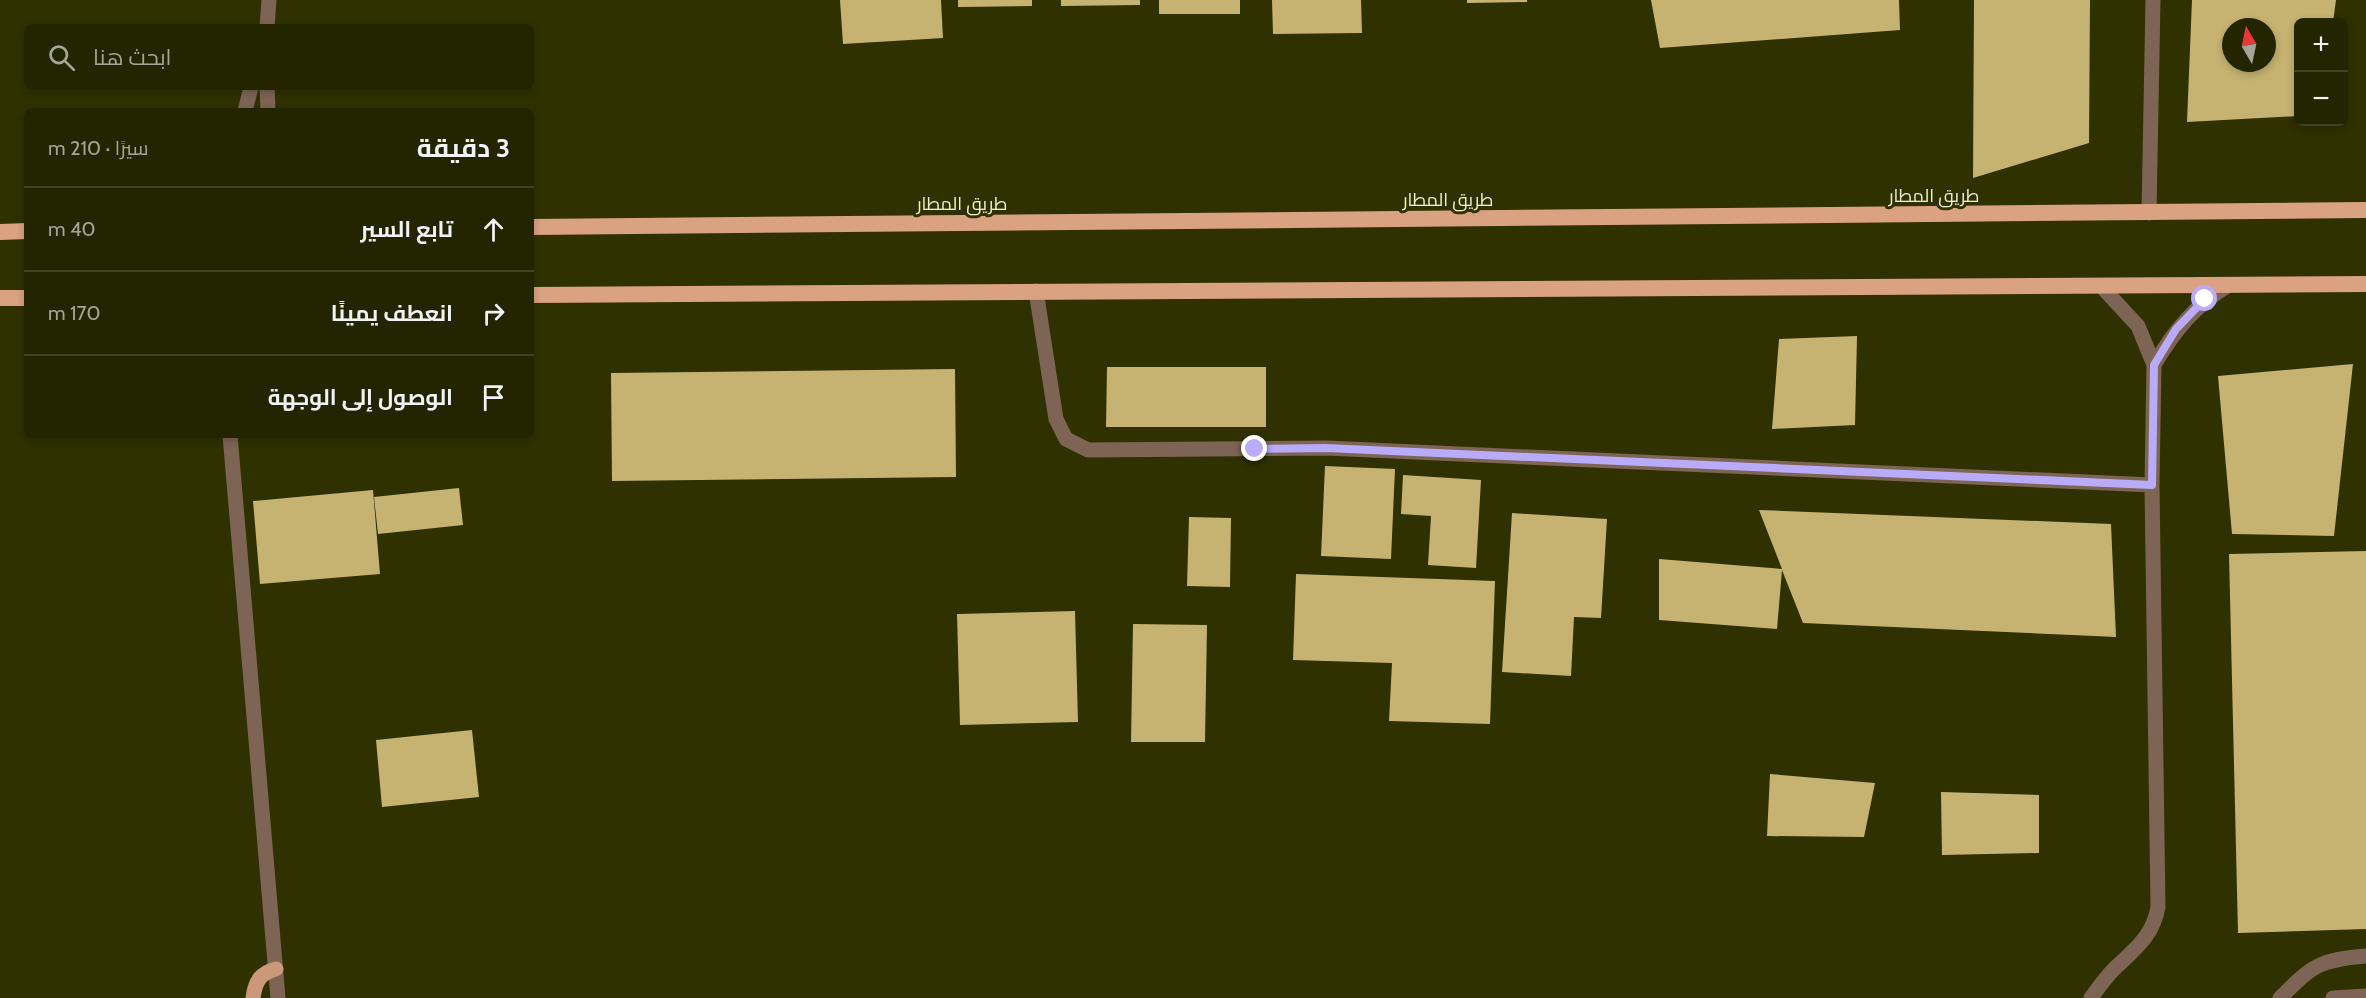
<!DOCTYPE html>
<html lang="ar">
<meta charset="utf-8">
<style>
body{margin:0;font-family:Cabin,Cairo,sans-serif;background:#2f310f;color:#f1f3f6;direction:rtl}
.controls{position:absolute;right:18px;top:18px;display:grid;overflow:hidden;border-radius:9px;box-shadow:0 3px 9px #0003}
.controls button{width:54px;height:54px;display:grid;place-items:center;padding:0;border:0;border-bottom:2px solid #404222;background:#232500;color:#f1f3f6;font:30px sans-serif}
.compass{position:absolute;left:2222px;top:18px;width:54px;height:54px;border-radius:50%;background:#232500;box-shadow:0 3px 9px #0003;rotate:351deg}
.stop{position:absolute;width:18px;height:18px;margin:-14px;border:4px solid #b9abf7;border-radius:50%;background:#fff}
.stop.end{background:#b9abf7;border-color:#fff;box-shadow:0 2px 6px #0008}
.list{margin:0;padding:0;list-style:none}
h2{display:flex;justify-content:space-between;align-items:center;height:78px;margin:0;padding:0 24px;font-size:26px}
h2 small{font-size:20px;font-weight:400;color:#a3a599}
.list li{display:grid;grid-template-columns:39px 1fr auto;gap:18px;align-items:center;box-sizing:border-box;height:84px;padding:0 24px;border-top:2px solid #404222}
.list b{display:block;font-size:22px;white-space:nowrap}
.list em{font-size:20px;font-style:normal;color:#a3a599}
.icon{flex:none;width:33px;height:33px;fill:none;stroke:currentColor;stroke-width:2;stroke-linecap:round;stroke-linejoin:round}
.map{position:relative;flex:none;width:2366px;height:998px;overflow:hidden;direction:ltr}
.search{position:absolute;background:#232500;box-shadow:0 3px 9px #0003;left:24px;top:24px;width:510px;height:66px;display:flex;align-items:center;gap:15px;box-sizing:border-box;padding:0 21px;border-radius:9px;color:#a3a599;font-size:22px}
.panel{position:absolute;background:#232500;box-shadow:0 3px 9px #0003;left:24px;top:108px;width:510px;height:330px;border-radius:9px;direction:rtl}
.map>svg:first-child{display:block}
.building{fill:#c7b371;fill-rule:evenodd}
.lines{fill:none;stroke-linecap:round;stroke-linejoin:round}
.service{stroke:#7d6455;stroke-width:15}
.minor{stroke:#7d6455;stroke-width:15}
.tertiary{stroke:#7d6455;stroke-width:15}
.primary{stroke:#cb9879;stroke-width:15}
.trunk{stroke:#daa280;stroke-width:16}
.route{stroke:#b9abf7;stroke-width:8}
.labels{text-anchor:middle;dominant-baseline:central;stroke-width:6;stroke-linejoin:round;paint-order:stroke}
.street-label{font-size:18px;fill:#eef1d1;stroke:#2f3100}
</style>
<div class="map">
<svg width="2366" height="998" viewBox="0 0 2366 998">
<rect width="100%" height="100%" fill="#2f3100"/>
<path class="building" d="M840,0H941L943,38L843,44Z
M958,0H1032V6L958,7Z
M1061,0H1140V5L1061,6Z
M1159,0H1240V14H1159Z
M1272,0H1361L1362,33L1273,34Z
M1467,0H1527V2L1467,3Z
M1651,0H1899L1900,30L1660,48Z
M1974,0H2090L2089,143L1973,178Z
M2192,0H2336L2333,22H2298V116L2187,122ZM2231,27H2267V63H2231Z
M1857,336L1855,425L1772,429L1779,339Z
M2353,364L2334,536L2232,534L2218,376Z
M1107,367H1266V427H1106Z
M955,369L956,477L612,481L611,373Z
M1325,466L1395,469L1391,559L1321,556Z
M1403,475L1481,480L1476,568L1428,565L1431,516L1401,514Z
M459,488L463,525L378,534L374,497Z
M373,490L380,574L260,584L253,501Z
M1759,510L2111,524L2116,637L1803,623L1782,570L1777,629L1659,620V559L1782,569Z
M1512,513L1607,519L1601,618L1574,617L1571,676L1502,672Z
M1189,517L1231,518L1230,587L1187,586Z
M2366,551V929L2238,933L2229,554Z
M1296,574L1495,581L1490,724L1389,721L1392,663L1293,660Z
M1075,611L1078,722L960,725L957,614Z
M1133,624L1207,625L1205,742H1131Z
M472,730L479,797L382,807L376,740Z
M1770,774L1875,783L1864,837L1767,836Z
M1941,792L2039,795V853L1942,855Z"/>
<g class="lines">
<path class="service" d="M2280,998C2313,965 2319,960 2366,956
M2333,998L2366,996"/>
<path class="minor" d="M2149,213L2153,0
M1036,291L1056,419L1066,439L1088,450L1326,448L2152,485
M2154,365C2174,331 2195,305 2229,285
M2091,998C2098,988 2106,977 2115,968C2135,949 2153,936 2158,907L2152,485L2154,365L2138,326L2101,286"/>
<path class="tertiary" d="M267,27L269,0
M267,87L268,111
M245,111L251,87
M230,435L278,998"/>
<path class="primary" d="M253,998C255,982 260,973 276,969"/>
<path class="trunk" d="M531,227L2366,210
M0,232L27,231
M531,295L2366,284
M0,298H27"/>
</g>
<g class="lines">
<path class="route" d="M1255,449L1326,448L2152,485L2154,365L2176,329L2205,299"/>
</g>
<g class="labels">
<g class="street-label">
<text x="1934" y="196">طريق المطار</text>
<text x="1448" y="200">طريق المطار</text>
<text x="962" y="204">طريق المطار</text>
</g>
</g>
</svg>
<div class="controls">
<button>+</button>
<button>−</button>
</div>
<svg class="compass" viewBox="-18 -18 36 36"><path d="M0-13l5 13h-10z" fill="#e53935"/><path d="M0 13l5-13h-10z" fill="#a3a599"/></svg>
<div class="stop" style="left:2205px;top:299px"></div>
<div class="stop end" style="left:1255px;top:449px"></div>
<div class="search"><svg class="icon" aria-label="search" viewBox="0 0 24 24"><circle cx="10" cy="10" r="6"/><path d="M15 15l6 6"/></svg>ابحث هنا</div>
<section class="panel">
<h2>3 دقيقة<small>سيرًا · 210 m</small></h2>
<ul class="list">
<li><svg class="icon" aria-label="ahead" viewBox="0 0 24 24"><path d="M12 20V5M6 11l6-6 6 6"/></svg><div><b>تابع السير</b></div><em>40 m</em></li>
<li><svg class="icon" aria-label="right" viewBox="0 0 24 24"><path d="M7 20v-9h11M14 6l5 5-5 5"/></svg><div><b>انعطف يمينًا</b></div><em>170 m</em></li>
<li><svg class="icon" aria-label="arrive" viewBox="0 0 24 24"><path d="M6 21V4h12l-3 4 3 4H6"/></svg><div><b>الوصول إلى الوجهة</b></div></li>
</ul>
</section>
</div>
